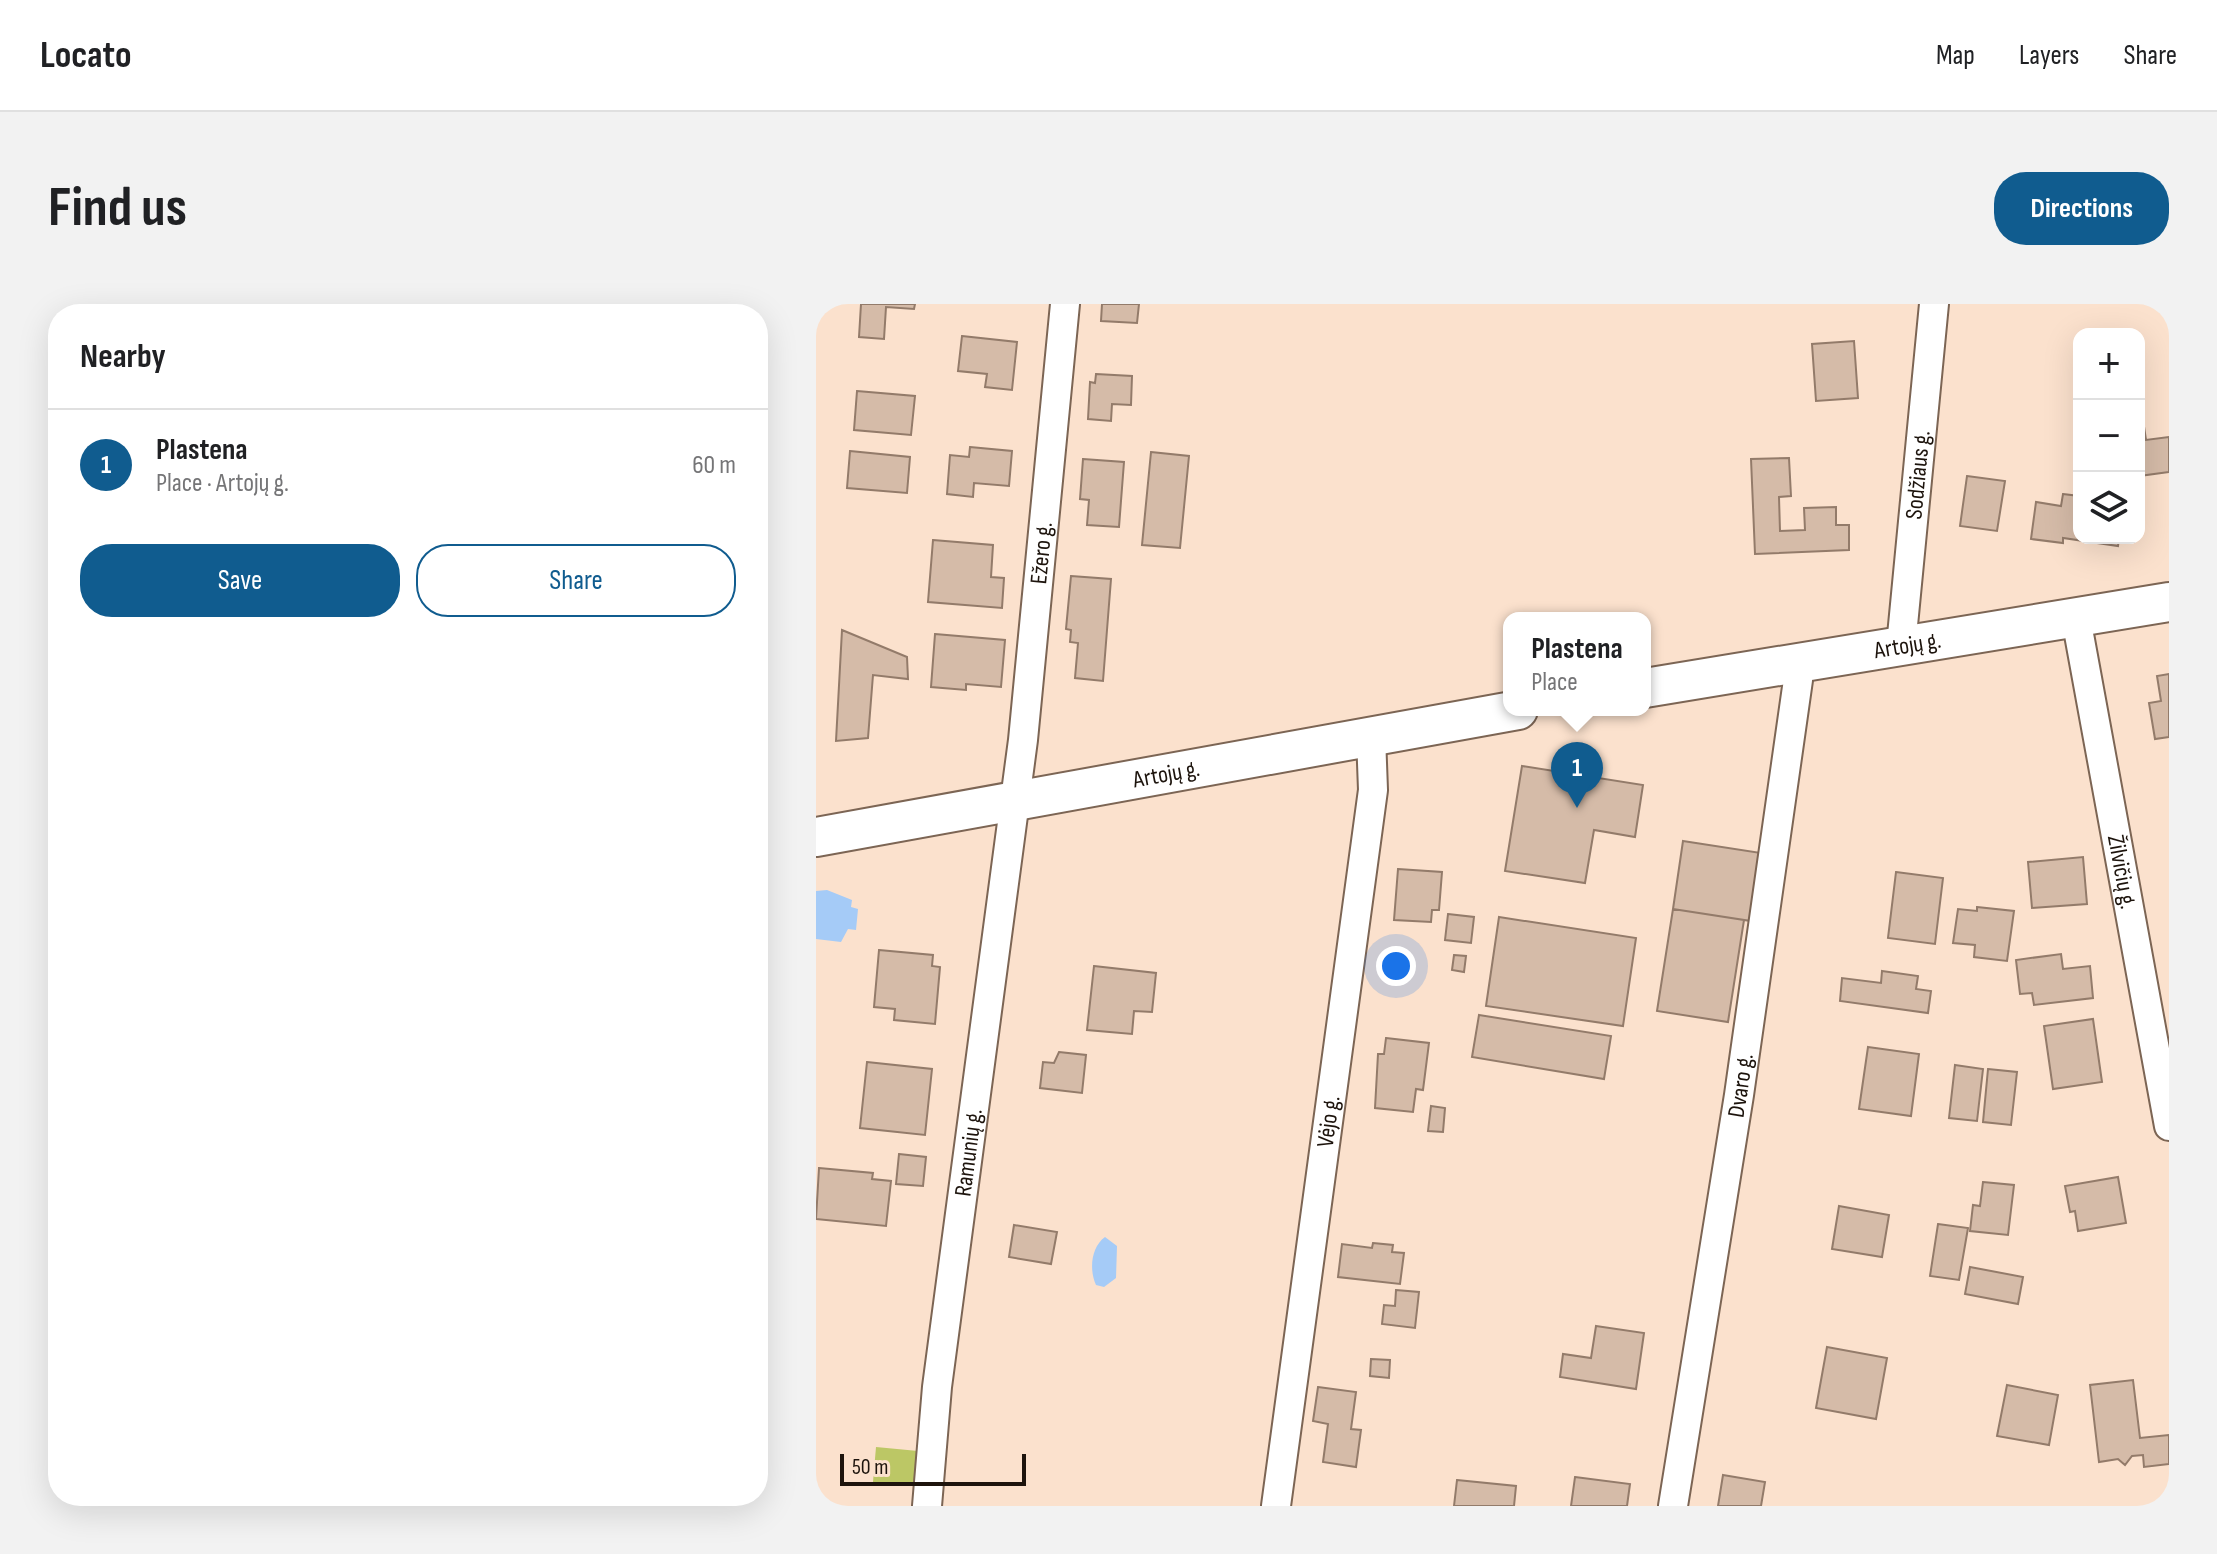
<!DOCTYPE html>
<meta charset="utf-8">
<style>
body{margin:0;font-family:"Sofia Sans Condensed",sans-serif;background:#f2f2f2;color:#202124}
.controls{position:absolute;right:24px;top:24px;display:grid;overflow:hidden;border-radius:16px;box-shadow:0 8px 32px #0002}
.controls button{width:72px;height:72px;display:grid;place-items:center;padding:0;border:0;border-bottom:2px solid #e0e0e0;background:#fff;color:#202124;font:40px sans-serif}
.scale{position:absolute;left:24px;bottom:20px;width:186px;box-sizing:border-box;padding-left:8px;border:4px solid #1d140d;border-top:0;font-size:22px;line-height:28px;white-space:nowrap;color:#1d140d;-webkit-text-stroke:6px #fbe1cd;paint-order:stroke}
.you{position:absolute;left:580px;top:662px;width:28px;height:28px;margin:-20px;border:6px solid #fff;border-radius:50%;background:#1a73e8;box-shadow:0 0 0 12px #1a73e833}
.badge{display:grid;place-items:center;width:52px;height:52px;border-radius:50%;background:#105c8f;color:#fff;font-size:26px;font-weight:700}
.pin{position:absolute;translate:-50% -66px;filter:drop-shadow(0 2px 4px #0008)}
.pin::after{content:'';position:absolute;top:42px;width:28px;height:24px;background:inherit;clip-path:polygon(0 0,100% 0,50% 100%)}
.popup{position:absolute;left:687px;top:308px;width:148px;height:104px;box-sizing:border-box;display:grid;place-content:center;border-radius:16px;background:#fff;filter:drop-shadow(0 2px 6px #0005);font-size:26px;white-space:nowrap;color:#757577}
.popup b{font-size:30px;color:#202124}
.popup::after{content:'';position:absolute;left:50%;top:100%;margin-left:-16px;border:16px solid transparent;border-top-color:#fff}
.list{margin:0;padding:0;list-style:none}
h2{display:flex;justify-content:space-between;align-items:center;height:104px;margin:0;padding:0 32px;font-size:34px}
h2 small{font-size:26px;font-weight:400;color:#757577}
.list li{display:grid;grid-template-columns:52px 1fr auto;gap:24px;align-items:center;box-sizing:border-box;height:112px;padding:0 32px;border-top:2px solid #e0e0e0}
.list b{display:block;font-size:30px;white-space:nowrap}
.list p{margin:0;font-size:26px;white-space:nowrap;color:#757577}
.list em{font-size:26px;font-style:normal;color:#757577}
.actions{display:flex;gap:16px;padding:24px 32px}
.actions a{flex:1;padding:18px 0;border:2px solid #105c8f;border-radius:32px;text-align:center;font-size:28px;color:#105c8f}
.actions .main{background:#105c8f;color:#fff}
.icon{flex:none;width:44px;height:44px;fill:none;stroke:currentColor;stroke-width:2;stroke-linecap:round;stroke-linejoin:round}
.map{position:relative;flex:none;width:1353px;height:1202px;overflow:hidden;border-radius:32px}
header{display:flex;align-items:center;gap:48px;box-sizing:border-box;height:112px;padding:0 40px;background:#fff;border-bottom:2px solid #e0e0e0}
header strong{font-size:38px}
nav{display:flex;gap:44px;margin-inline-start:auto;font-size:28px}
.intro{display:flex;align-items:center;justify-content:space-between;box-sizing:border-box;height:192px;padding:0 48px}
h1{margin:0;font-size:56px}
.button{padding:20px 36px;border-radius:32px;background:#105c8f;color:#fff;font-size:28px;font-weight:700}
main{display:flex;gap:48px;padding:0 48px}
aside{flex:1;background:#fff;border-radius:32px;box-shadow:0 8px 32px #0002}
.map>svg:first-child{display:block}
.green{fill:#bcc765}
.water{fill:#a5cbf7}
.building{fill:#d5bba8;stroke:#937b6a;stroke-width:2}
.lines{fill:none;stroke-linecap:round;stroke-linejoin:round}
.street-casing{stroke:#7c6554;stroke-width:32}
.secondary-casing{stroke:#7c6554;stroke-width:42}
.street{stroke:#fff;stroke-width:28}
.secondary{stroke:#fff;stroke-width:38}
.labels{text-anchor:middle;dominant-baseline:central;stroke-width:6;stroke-linejoin:round;paint-order:stroke}
.street-label{font-size:24px;fill:#1d140d;stroke:#fbe1cd}
</style>
<header>
<strong>Locato</strong>
<nav><a>Map</a><a>Layers</a><a>Share</a></nav>
</header>
<div class="intro"><h1>Find us</h1><a class="button">Directions</a></div>
<main>
<aside>
<h2>Nearby<small></small></h2>
<ul class="list">
<li><span class="badge">1</span><div><b>Plastena</b><p>Place · Artojų g.</p></div><em>60 m</em></li>
</ul>
<div class="actions"><a class="main">Save</a><a>Share</a></div>
</aside>
<div class="map">
<svg width="1353" height="1202" viewBox="0 0 1353 1202">
<rect width="100%" height="100%" fill="#fbe1cd"/>
<path class="green" d="M60,1143L102,1147L99,1182L57,1178Z"/>
<path class="water" d="M11,586L36,596L35,603L42,605L40,626L32,625L25,638L0,635V587Z
M289,933L301,942L300,974L288,983L280,981C273,966 275,943 289,933Z"/>
<path class="building" d="M45,0H99L98,5L70,3L68,35L43,33Z
M286,0H323L321,19L285,17Z
M146,32L201,38L196,86L169,83L171,70L142,67Z
M1038,37L1042,94L1000,97L996,40Z
M280,70L316,72L315,101L296,100L295,117L272,115L274,78L279,79Z
M41,87L99,92L95,131L38,126Z
M1323,109H1326L1330,136L1353,133V168L1323,172Z
M154,143L196,147L193,182L158,179L157,193L131,190L134,151L153,153Z
M34,147L94,153L91,189L31,184Z
M335,148L373,152L364,244L326,241Z
M973,154L975,192L963,193L964,227L989,226L988,204L1020,203V221H1033V246L939,250L935,155Z
M267,155L308,158L303,223L271,221L273,196L264,195Z
M1151,172L1189,177L1181,227L1144,222Z
M1247,190L1263,192V234H1303L1302,242L1247,234V239L1215,235L1220,198L1245,202Z
M117,236L177,241L175,273L188,274L186,304L112,298Z
M255,272L295,275L287,377L259,374L262,339L254,338L255,326L250,325Z
M26,326L91,353L92,375L57,371L52,434L20,437Z
M119,330L189,336L185,383L150,380V386L115,383Z
M1353,370V433L1339,435L1333,399L1345,397L1341,372Z
M706,462L827,481L819,533L778,526L769,579L689,567Z
M867,537L945,549L935,617L857,605Z
M1267,553L1271,600L1216,604L1212,558Z
M582,565L626,568L623,606H616L615,618L578,616Z
M1080,568L1127,574L1119,640L1072,634Z
M1161,603L1198,607L1191,657L1158,653L1159,641L1137,639L1142,605L1161,607Z
M857,605L928,616L912,718L841,707Z
M632,610L658,613L655,639L629,636Z
M683,613L820,634L807,722L670,702Z
M63,646L117,651L116,662L124,663L119,720L78,716L79,705L58,703Z
M1245,650L1247,665L1274,662L1277,694L1218,701L1216,689L1204,690L1200,656Z
M638,651L650,652L648,668L636,666Z
M278,662L340,669L336,708L318,707L316,730L271,726Z
M1066,667L1102,672L1100,685L1115,687L1112,709L1024,697L1026,674L1065,679Z
M663,711L795,732L788,775L656,753Z
M1277,715L1286,778L1237,785L1228,722Z
M570,734L613,739L607,786L600,785L597,808L559,804L562,750H568Z
M1052,743L1103,750L1095,812L1043,805Z
M243,748L270,751L266,789L224,784L227,758L238,759Z
M51,758L116,765L109,831L44,824Z
M1139,761L1167,765L1161,817L1133,814Z
M1172,765L1201,768L1195,821L1167,818Z
M615,802L629,804L627,828L612,827Z
M83,850L110,853L107,882L80,880Z
M3,864L57,869L56,875L75,877L70,922L0,915Z
M1302,873L1310,919L1262,927L1259,907L1254,908L1249,882Z
M1167,878L1198,881L1192,931L1154,927L1157,901L1164,902Z
M1023,902L1073,911L1066,953L1016,945Z
M1122,920L1152,924L1143,976L1114,972Z
M198,921L241,928L235,960L193,953Z
M557,939L577,941L576,948L588,949L584,980L522,973L526,940L556,944Z
M1154,963L1207,973L1202,1000L1149,990Z
M580,986L603,988L599,1024L566,1020L568,1001L579,1002Z
M780,1022L828,1029L820,1085L744,1073L747,1050L775,1054Z
M1011,1043L1071,1054L1060,1115L1000,1104Z
M555,1055L574,1056L573,1074L554,1072Z
M1317,1076L1324,1134L1353,1131V1160L1328,1163L1327,1151L1316,1152L1309,1161L1302,1155L1283,1158L1274,1081Z
M1191,1081L1242,1091L1233,1141L1181,1132Z
M502,1083L540,1088L535,1125L545,1126L540,1163L507,1158L512,1120L497,1117Z
M907,1171L949,1178L945,1202H902Z
M759,1173L814,1180L811,1202H755Z
M641,1176L700,1182L698,1202H638Z"/>
<g class="lines">
<g class="street-casing">
<g id="street">
<path id="s1" d="M1260,314L1353,822"/>
<path id="s2" d="M1085,342L1118,0"/>
<path id="s3" d="M111,1202L121,1083L207,436L249,0"/>
<path id="s4" d="M460,1202L557,486L555,432"/>
<path id="s5" d="M857,1202L923,791L982,376L981,359"/>
</g>
</g>
<g class="secondary-casing">
<g id="secondary">
<path id="s6" d="M829,384L1353,298"/>
<path id="s7" d="M0,533L702,406"/>
</g>
</g>
<use href="#street" class="street"/>
<use href="#secondary" class="secondary"/>
</g>
<g class="labels">
<g class="street-label">
<text stroke="none"><textPath href="#s2" startOffset="172">Sodžiaus g.</textPath></text>
<text stroke="none"><textPath href="#s3" startOffset="960">Ežero g.</textPath></text>
<text stroke="none"><textPath href="#s6" startOffset="266">Artojų g.</textPath></text>
<text stroke="none"><textPath href="#s7" startOffset="356">Artojų g.</textPath></text>
<text stroke="none"><textPath href="#s1" startOffset="258">Žilvičių g.</textPath></text>
<text stroke="none"><textPath href="#s5" startOffset="426">Dvaro g.</textPath></text>
<text stroke="none"><textPath href="#s4" startOffset="388">Vėjo g.</textPath></text>
<text stroke="none"><textPath href="#s3" startOffset="356">Ramunių g.</textPath></text>
</g>
</g>
</svg>
<div class="controls">
<button>+</button>
<button>−</button>
<button><svg class="icon" aria-label="layers" viewBox="0 0 24 24"><path d="M12 4l9 5-9 5-9-5zM3 14l9 5 9-5"/></svg></button>
</div>
<div class="scale">50 m</div>
<div class="you"></div>
<div class="pin badge" style="left:761px;top:504px">1</div>
<div class="popup"><b>Plastena</b>Place</div>
</div>
</main>
